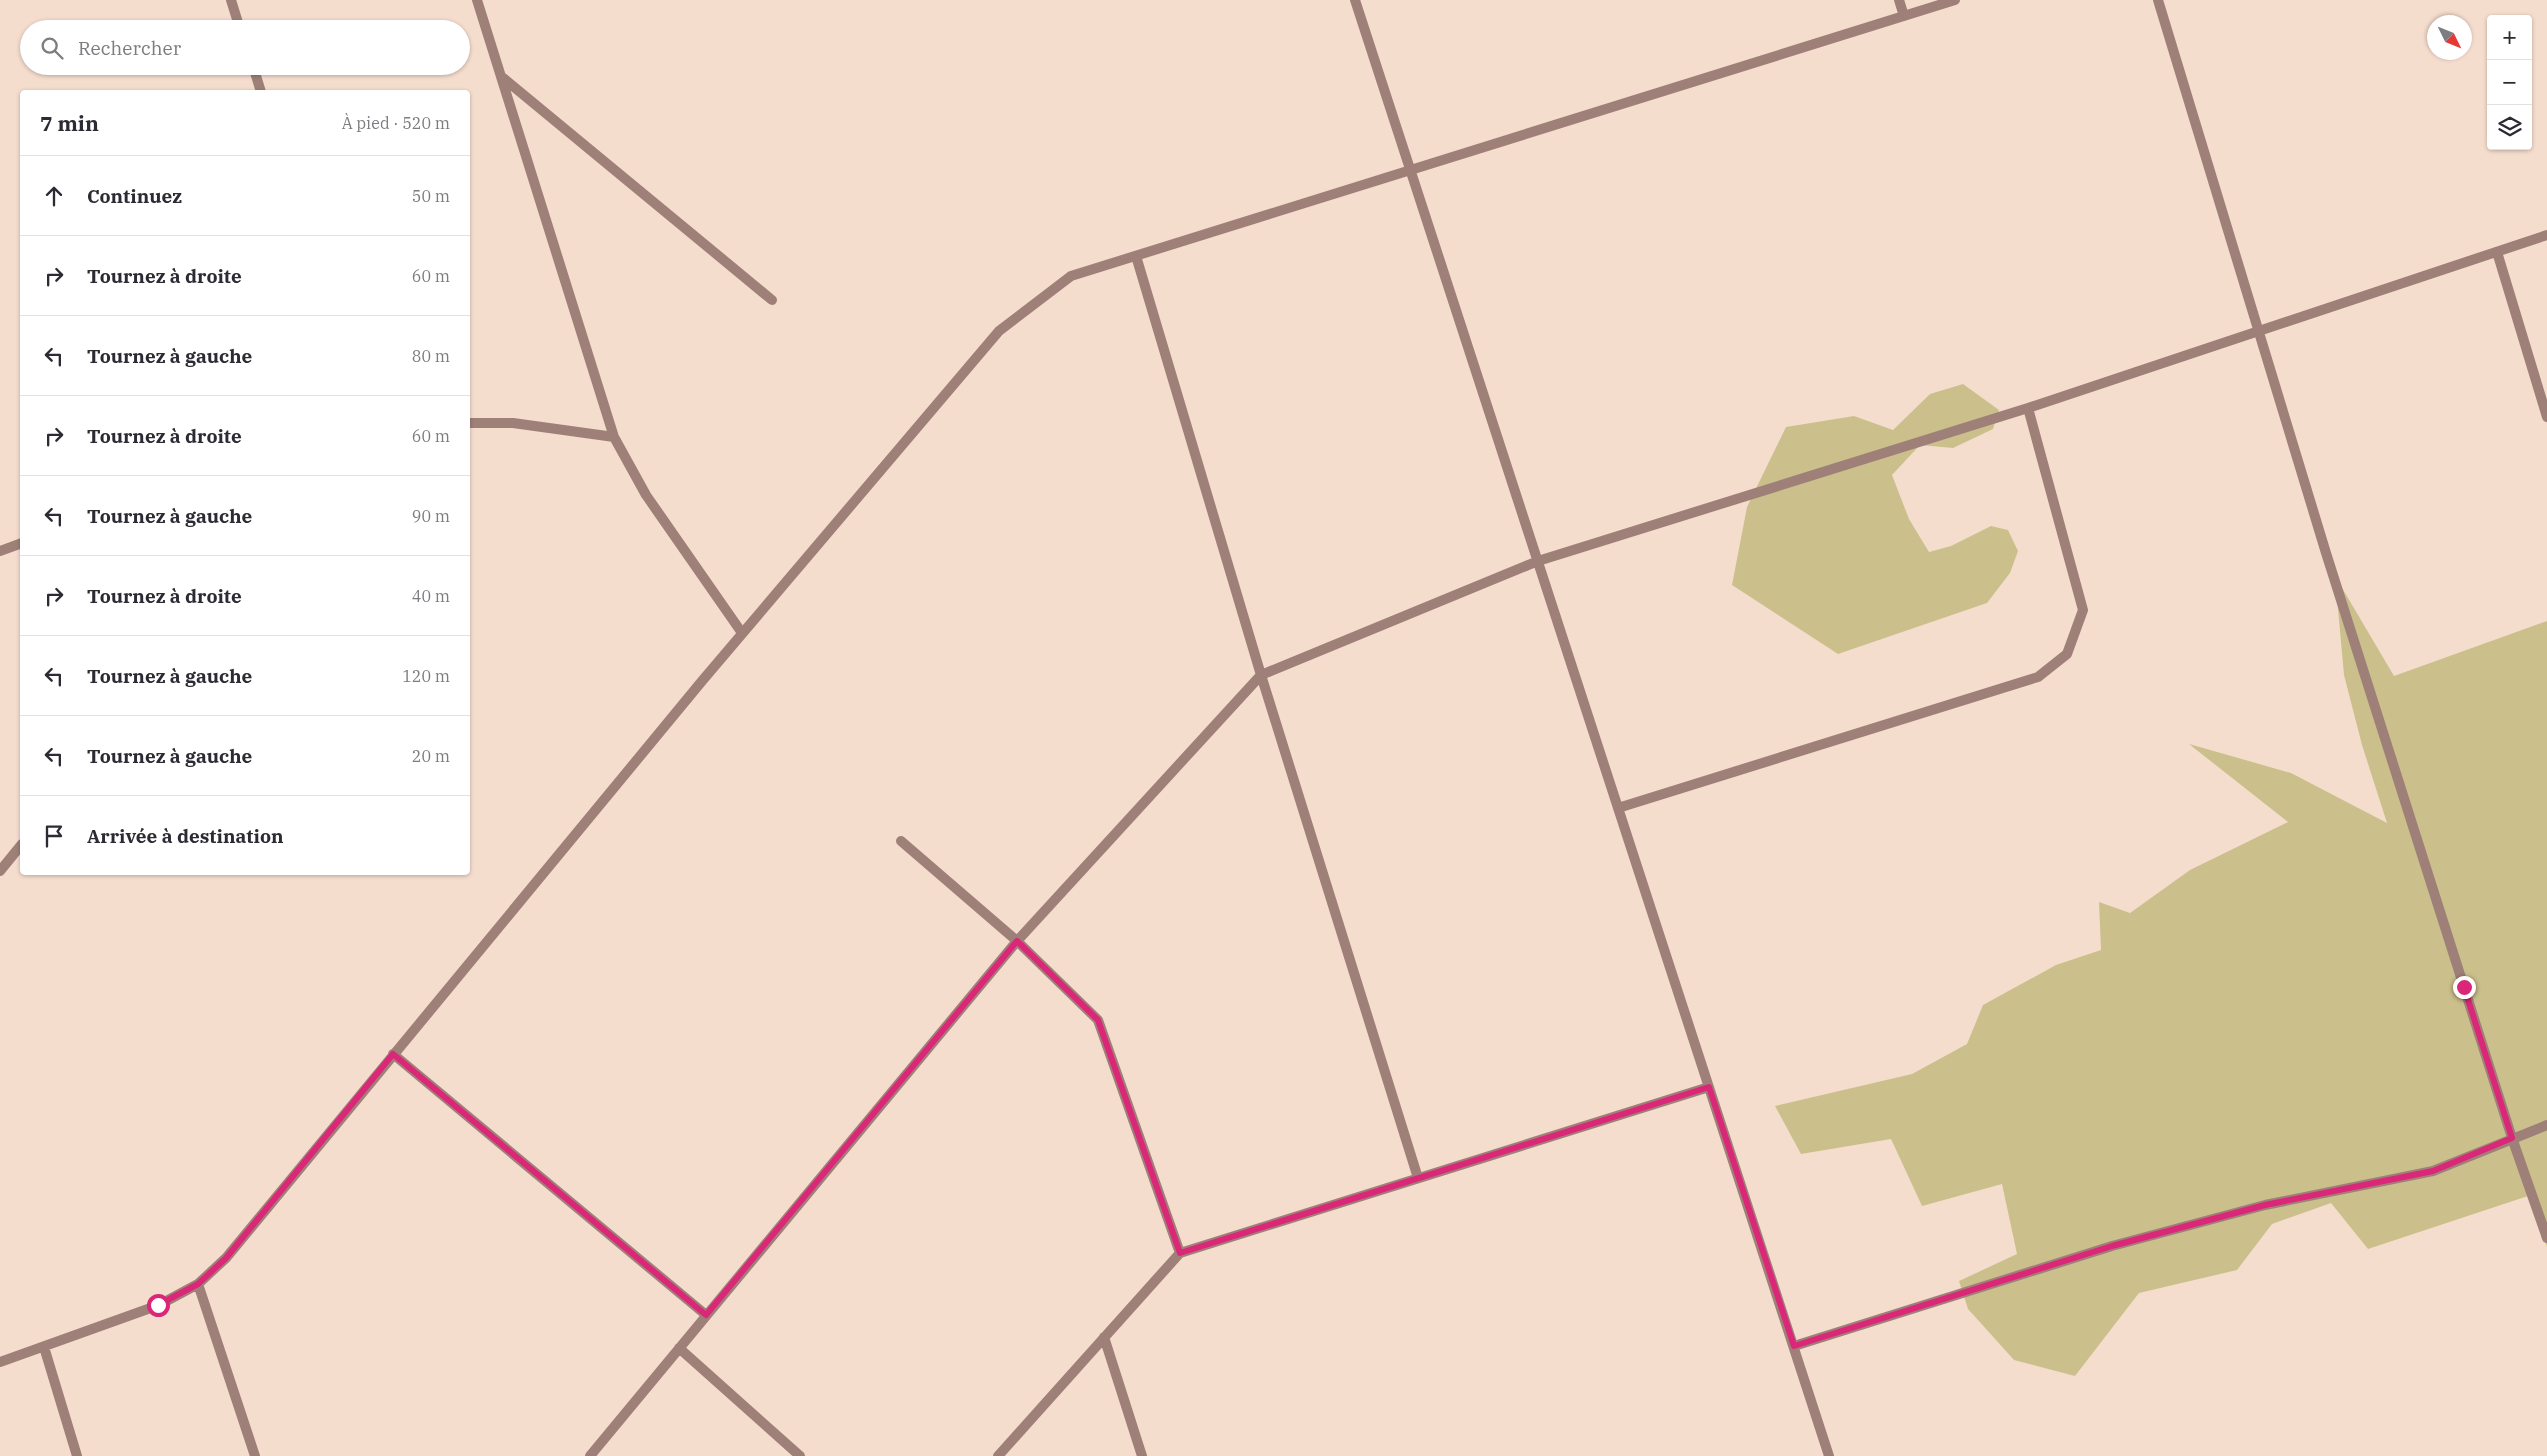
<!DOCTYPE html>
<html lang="fr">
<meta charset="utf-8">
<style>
body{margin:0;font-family:"IBM Plex Serif",serif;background:#f7f7f7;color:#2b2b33}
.controls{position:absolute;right:15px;top:15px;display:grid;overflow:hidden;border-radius:5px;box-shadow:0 1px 4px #0004}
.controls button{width:45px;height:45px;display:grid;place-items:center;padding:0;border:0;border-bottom:1px solid #e1e1e2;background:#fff;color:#2b2b33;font:25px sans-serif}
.compass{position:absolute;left:2427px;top:15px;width:45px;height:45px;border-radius:50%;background:#fff;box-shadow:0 1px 4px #0004;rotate:133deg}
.stop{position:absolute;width:15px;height:15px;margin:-11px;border:4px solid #db2777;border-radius:50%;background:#fff}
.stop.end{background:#db2777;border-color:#fff;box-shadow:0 1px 5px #0008}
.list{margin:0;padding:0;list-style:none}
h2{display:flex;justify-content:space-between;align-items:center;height:65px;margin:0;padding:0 20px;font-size:21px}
h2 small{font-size:16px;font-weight:400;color:#7c7c81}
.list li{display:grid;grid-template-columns:32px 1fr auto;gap:15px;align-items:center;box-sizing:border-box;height:80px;padding:0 20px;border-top:1px solid #e1e1e2}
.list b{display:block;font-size:19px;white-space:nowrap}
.list em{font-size:16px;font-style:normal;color:#7c7c81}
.icon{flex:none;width:28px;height:28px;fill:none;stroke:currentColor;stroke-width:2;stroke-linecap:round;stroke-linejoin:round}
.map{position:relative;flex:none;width:2547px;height:1456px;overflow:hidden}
.search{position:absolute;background:#fff;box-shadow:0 1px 4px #0004;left:20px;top:20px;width:450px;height:55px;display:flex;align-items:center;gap:12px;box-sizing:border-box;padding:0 18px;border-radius:28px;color:#7c7c81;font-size:19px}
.panel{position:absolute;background:#fff;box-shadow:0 1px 4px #0004;left:20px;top:90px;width:450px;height:785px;border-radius:5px}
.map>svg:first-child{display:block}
.green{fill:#cbc08c}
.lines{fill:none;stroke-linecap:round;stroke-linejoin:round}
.street{stroke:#9f8079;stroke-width:10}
.route{stroke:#db2777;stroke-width:6}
</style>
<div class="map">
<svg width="2547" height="1456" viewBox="0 0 2547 1456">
<rect width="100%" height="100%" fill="#f5ddce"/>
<path class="green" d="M1963,384L1999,410L1993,429L1953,448L1920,445L1892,475L1909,519L1929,552L1951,546L1991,526L2008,530L2018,551L2010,573L1987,603L1838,654L1732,585L1747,507L1786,427L1854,416L1893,430L1930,394Z
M2335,576L2394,676L2547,621V1247L2528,1196L2368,1249L2331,1203L2272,1224L2237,1270L2139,1293L2075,1376L2014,1360L1968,1309L1959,1281L2017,1254L2002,1184L1922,1206L1891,1139L1801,1154L1775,1106L1912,1074L1967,1044L1983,1005L2056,965L2101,950L2099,902L2130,913L2190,870L2288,822L2189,744L2291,773L2387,823L2362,745L2344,675Z"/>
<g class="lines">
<path class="street" d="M231,0L240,29
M477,0L614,437L646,495L742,633
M1355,0L1829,1456
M1899,0L1904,16
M2158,0L2326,553L2512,1138L2547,1238
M253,66L261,92
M502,77L772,300
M2497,252L2547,417
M1136,256L1261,675L1418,1178
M468,423H513L614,437
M0,551L22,543
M1618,808L2038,677L2067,654L2083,610L2028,408L2547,235
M901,841L1017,941L1098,1020L1180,1253
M0,871L22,844
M393,1054L706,1315
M198,1284L255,1456
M1104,1337L1142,1456
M1794,1346L2112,1246L2265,1205L2433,1171L2547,1125
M44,1347L77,1456
M679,1348L800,1456
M0,1362L159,1305L198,1284L226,1258L702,681L999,331L1071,276L1955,0
M590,1456L1017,941L1261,675L1538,561L2028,408
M998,1456L1180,1253L1709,1087"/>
</g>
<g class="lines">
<path class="route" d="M158,1305L198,1284L226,1258L393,1054L706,1315L1017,941L1098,1020L1180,1253L1709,1087L1794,1346L2112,1246L2265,1205L2433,1171L2512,1138L2464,987"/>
</g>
</svg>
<div class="controls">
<button>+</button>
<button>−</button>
<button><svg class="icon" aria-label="layers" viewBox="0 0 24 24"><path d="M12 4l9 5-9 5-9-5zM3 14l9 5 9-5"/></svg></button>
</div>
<svg class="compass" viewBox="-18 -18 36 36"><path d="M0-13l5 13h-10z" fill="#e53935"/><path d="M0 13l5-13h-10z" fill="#7c7c81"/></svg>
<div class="stop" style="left:158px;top:1305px"></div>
<div class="stop end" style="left:2464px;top:987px"></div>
<div class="search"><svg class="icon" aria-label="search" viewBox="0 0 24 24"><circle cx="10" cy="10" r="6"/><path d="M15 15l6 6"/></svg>Rechercher</div>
<section class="panel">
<h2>7 min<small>À pied · 520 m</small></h2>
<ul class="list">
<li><svg class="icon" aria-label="ahead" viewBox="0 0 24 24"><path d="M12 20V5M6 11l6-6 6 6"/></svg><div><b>Continuez</b></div><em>50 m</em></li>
<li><svg class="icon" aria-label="right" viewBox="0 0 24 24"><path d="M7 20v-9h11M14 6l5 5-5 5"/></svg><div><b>Tournez à droite</b></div><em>60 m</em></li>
<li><svg class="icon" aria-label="left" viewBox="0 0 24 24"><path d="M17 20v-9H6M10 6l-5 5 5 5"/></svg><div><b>Tournez à gauche</b></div><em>80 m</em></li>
<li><svg class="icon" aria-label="right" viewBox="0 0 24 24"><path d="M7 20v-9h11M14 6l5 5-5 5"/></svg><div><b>Tournez à droite</b></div><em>60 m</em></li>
<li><svg class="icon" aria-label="left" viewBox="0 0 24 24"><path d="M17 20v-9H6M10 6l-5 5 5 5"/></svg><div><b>Tournez à gauche</b></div><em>90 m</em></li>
<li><svg class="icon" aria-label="right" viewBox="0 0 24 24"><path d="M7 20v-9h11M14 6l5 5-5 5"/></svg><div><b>Tournez à droite</b></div><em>40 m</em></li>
<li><svg class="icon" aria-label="left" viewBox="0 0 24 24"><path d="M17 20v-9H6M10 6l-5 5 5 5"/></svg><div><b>Tournez à gauche</b></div><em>120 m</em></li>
<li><svg class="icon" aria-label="left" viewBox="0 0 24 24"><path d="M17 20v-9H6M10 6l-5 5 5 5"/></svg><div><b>Tournez à gauche</b></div><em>20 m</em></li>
<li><svg class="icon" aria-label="arrive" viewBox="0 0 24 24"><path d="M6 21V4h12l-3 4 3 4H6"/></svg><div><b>Arrivée à destination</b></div></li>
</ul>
</section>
</div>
